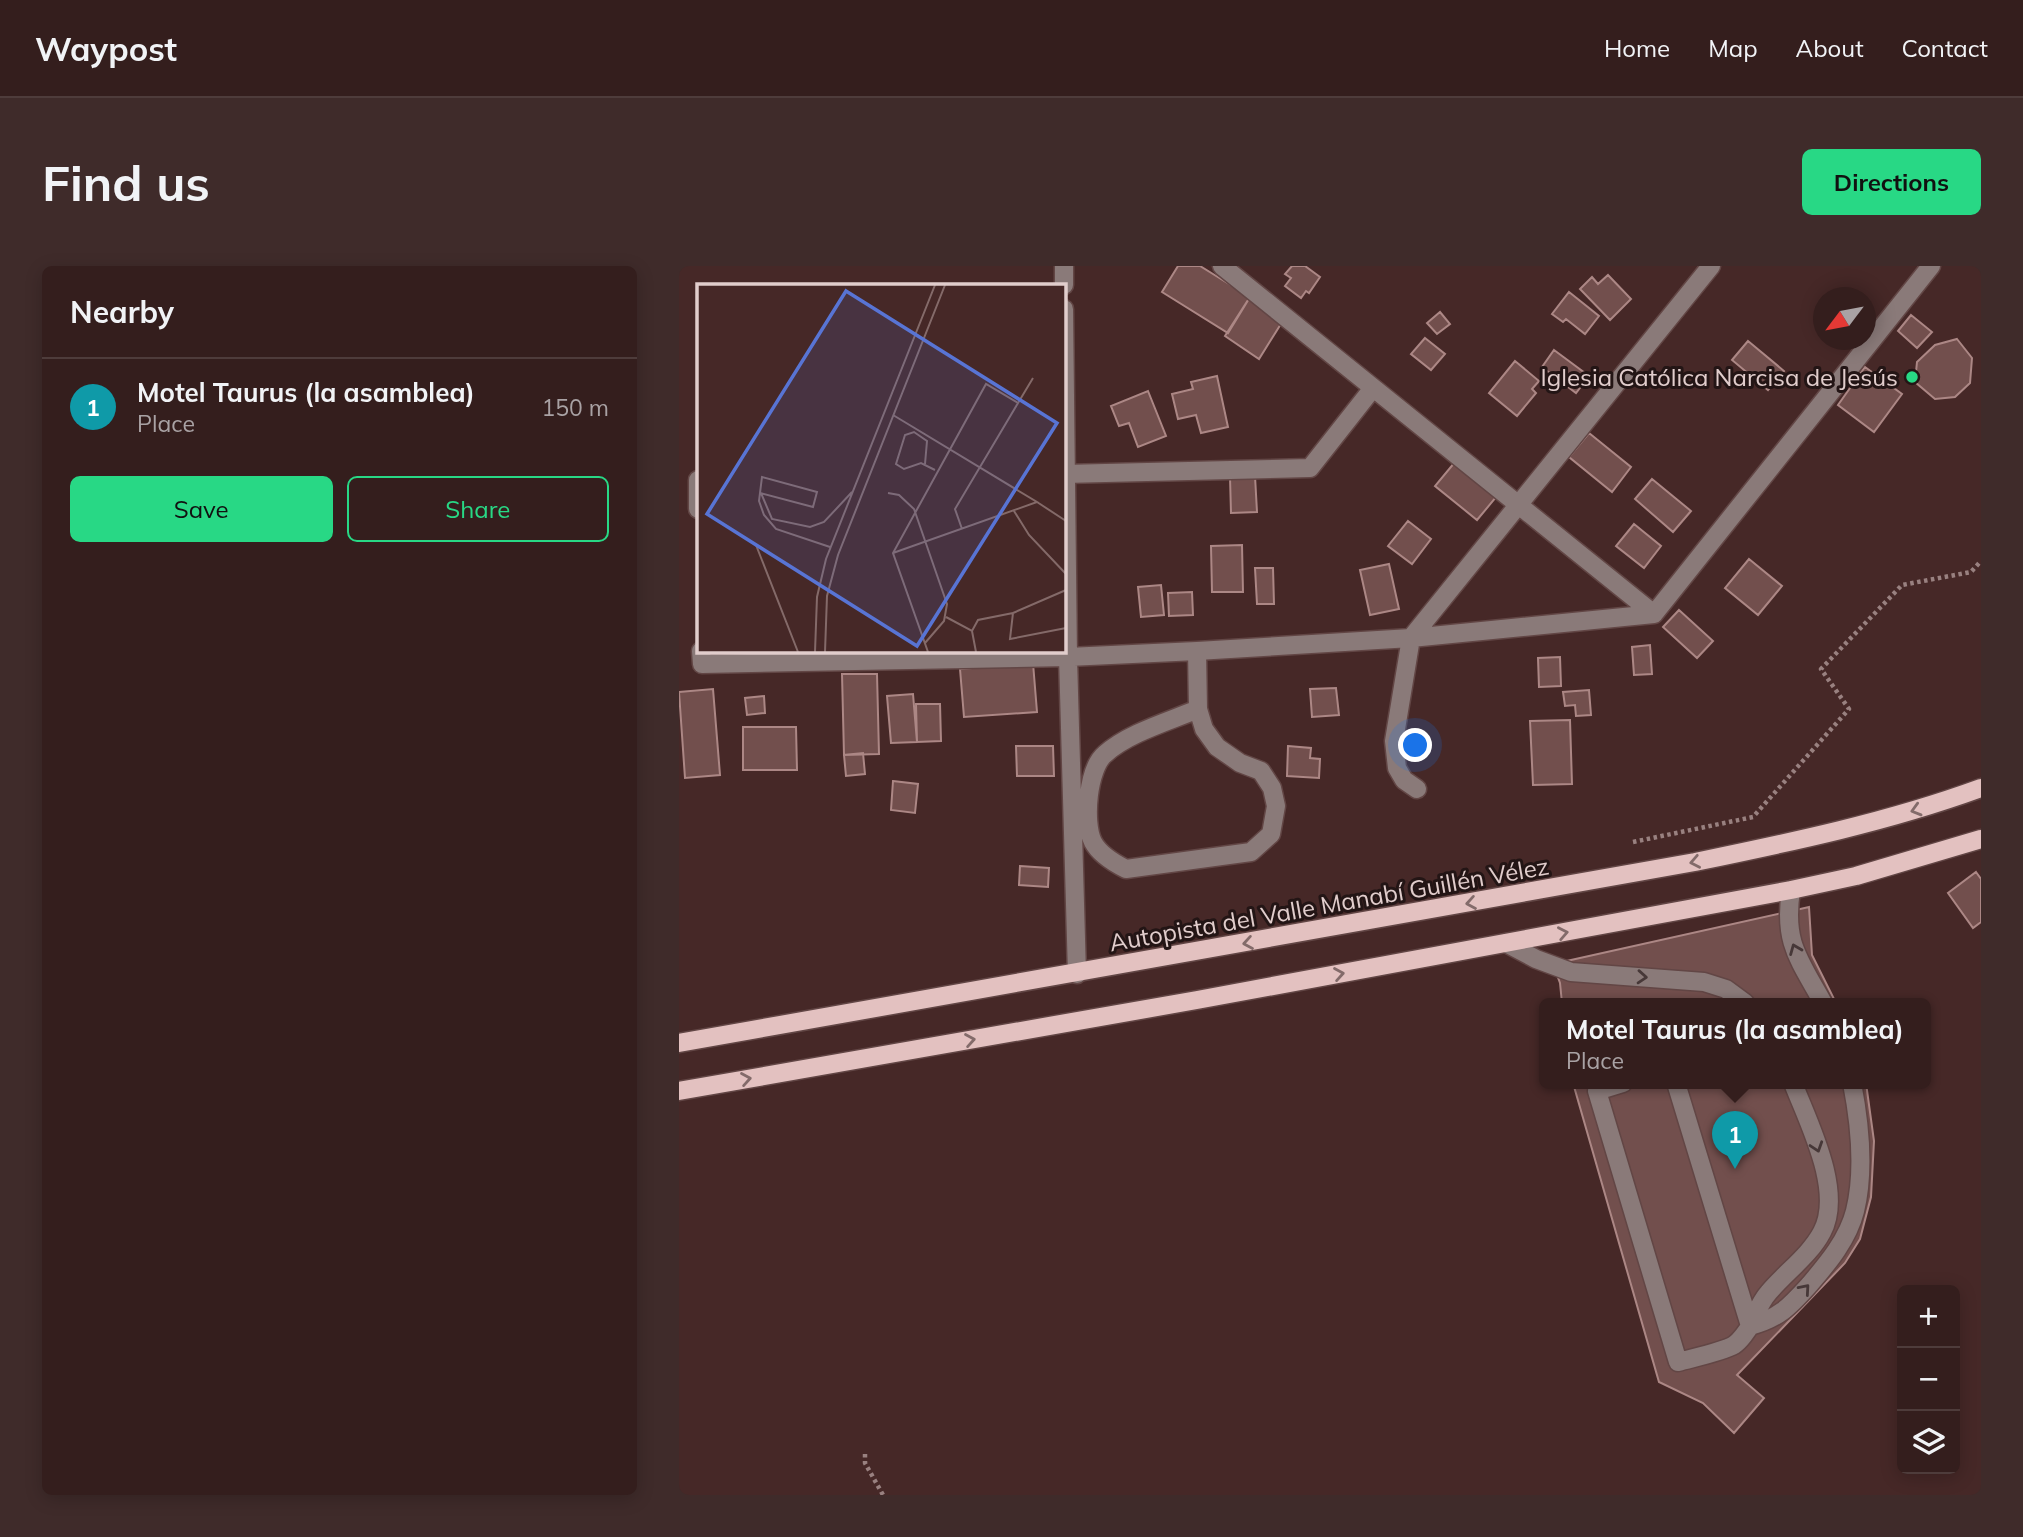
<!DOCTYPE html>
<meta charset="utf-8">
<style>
body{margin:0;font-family:Mulish,sans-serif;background:#3f2b2a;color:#f1f3f6}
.controls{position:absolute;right:21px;bottom:21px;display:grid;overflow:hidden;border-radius:10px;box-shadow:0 4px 18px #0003}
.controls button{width:63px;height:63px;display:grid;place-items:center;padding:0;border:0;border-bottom:2px solid #4e3c3b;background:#341e1d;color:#f1f3f6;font:35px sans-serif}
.compass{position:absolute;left:1134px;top:21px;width:63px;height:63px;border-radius:50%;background:#341e1d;box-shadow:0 4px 18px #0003;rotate:238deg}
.you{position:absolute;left:737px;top:480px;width:24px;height:24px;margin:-18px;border:5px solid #fff;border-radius:50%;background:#1a73e8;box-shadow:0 0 0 10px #1a73e833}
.badge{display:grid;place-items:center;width:46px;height:46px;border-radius:50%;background:#28d885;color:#fff;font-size:23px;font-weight:700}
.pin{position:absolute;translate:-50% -58px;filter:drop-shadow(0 2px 4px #0008)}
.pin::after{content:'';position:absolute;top:37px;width:24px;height:21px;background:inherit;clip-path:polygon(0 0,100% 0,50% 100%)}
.popup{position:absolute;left:860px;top:732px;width:392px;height:91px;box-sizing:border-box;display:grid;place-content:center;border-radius:10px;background:#341e1d;filter:drop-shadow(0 2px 5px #0005);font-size:23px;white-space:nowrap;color:#a9a2a4}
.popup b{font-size:26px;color:#f1f3f6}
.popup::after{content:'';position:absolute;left:50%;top:100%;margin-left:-14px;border:14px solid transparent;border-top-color:#341e1d}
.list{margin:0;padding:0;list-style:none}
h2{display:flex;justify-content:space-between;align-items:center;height:91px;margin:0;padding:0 28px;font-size:30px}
h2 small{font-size:23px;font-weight:400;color:#a9a2a4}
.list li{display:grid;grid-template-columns:46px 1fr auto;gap:21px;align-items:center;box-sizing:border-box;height:98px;padding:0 28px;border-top:2px solid #4e3c3b}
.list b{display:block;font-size:26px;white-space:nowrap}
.list p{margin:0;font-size:23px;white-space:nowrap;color:#a9a2a4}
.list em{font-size:23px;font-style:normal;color:#a9a2a4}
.actions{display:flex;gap:14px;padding:21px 28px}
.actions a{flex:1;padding:16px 0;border:2px solid #28d885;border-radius:10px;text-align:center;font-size:24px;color:#28d885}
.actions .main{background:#28d885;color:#111}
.icon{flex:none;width:38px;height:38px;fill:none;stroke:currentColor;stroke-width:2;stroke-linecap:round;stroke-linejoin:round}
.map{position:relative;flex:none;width:1302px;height:1229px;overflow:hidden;border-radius:10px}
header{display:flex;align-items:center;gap:42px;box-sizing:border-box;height:98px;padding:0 35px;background:#341e1d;border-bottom:2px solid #4e3c3b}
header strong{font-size:33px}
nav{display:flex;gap:38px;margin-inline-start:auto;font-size:24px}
.intro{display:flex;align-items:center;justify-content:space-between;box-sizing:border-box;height:168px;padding:0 42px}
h1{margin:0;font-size:49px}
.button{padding:18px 32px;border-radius:10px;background:#28d885;color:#111;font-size:24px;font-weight:700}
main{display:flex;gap:42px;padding:0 42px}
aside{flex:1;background:#341e1d;border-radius:10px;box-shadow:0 4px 18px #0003}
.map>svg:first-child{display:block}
.building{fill:#724f4d;stroke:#ac8785;stroke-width:2}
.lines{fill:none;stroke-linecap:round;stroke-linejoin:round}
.minor-casing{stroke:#624645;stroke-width:21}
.major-casing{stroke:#624645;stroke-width:21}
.path{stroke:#998180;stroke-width:4.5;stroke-dasharray:3.5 3.5;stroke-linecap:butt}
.minor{stroke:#8a7a79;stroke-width:18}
.major{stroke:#e3c1c0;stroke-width:18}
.oneway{stroke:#836b6a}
.oneway2{stroke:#473838}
.poi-dot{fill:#28d885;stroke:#231515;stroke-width:2.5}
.labels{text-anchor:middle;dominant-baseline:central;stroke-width:6;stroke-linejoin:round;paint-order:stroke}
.poi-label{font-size:24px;fill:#e1cdcc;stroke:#231515;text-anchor:end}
.street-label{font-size:24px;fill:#e1cdcc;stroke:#231515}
.inset-road{fill:none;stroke:#846a69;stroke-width:2}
.view{fill:#5874d4;fill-opacity:0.15;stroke:#5874d4;stroke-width:3.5}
.inset-edge{fill:none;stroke:#e1cdcc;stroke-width:3.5}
</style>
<header>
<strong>Waypost</strong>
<nav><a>Home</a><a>Map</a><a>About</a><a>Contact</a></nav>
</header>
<div class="intro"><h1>Find us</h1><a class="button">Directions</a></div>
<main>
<aside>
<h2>Nearby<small></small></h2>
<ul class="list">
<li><span class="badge" style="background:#0f9aa8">1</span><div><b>Motel Taurus (la asamblea)</b><p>Place</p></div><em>150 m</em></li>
</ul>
<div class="actions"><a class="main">Save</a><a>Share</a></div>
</aside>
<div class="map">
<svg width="1302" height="1229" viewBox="0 0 1302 1229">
<rect width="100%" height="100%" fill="#462827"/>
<path class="building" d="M499,0H521L571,31L549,67L483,26Z
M613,0H626L641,11L630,27L627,25L622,32L606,20L612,12L606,8Z
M929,9L952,33L931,54L901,23L913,11L919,18Z
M890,26L920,50L906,68L887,53L884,56L873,48Z
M571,31L605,53L580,93L546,70Z
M761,46L771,58L758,68L748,57Z
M1232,49L1253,66L1238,82L1219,65Z
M746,72L766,88L752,104L732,88Z
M1278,73L1293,92L1291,117L1276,131L1256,133L1236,116L1238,96L1256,79Z
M1069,75L1105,105L1089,124L1053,94Z
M875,84L910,110L897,127L863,101Z
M836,95L860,115L853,123L857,127L838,150L810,127Z
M1186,101L1223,128L1195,166L1159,139Z
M538,110L549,161L522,167L517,149L499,153L493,128L514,123L512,116Z
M469,125L487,170L459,181L450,157L440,160L432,140Z
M910,167L952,201L933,226L890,191Z
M776,196L818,230L798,254L756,220Z
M576,210L578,246L552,247L551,211Z
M973,213L1012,245L994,266L956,233Z
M729,255L752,273L733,298L709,280Z
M955,258L982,280L965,302L937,280Z
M563,279L564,326H533L532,280Z
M1070,293L1103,320L1079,349L1046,322Z
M710,298L720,343L691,349L681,304Z
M576,302H594L595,338H578Z
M482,319L485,349L462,351L459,321Z
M513,326L514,349L490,350L489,327Z
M1000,344L1034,375L1018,392L984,361Z
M971,379L973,408L955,409L953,381Z
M881,391L882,420L860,421L859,392Z
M354,397L358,446L285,451L281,403Z
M163,408H198L200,488L165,489Z
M657,422L660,449L633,451L631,423Z
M34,423L41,509L6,512L0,426Z
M910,424L912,449L897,450L896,439L886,440L884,426Z
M234,428L238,476L212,477L208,430Z
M85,430L86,447L68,449L66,432Z
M237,438H261L262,475L238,476Z
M891,454L893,518L854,519L851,455Z
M64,461H117L118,504H64Z
M337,480H374L375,510H338Z
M609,480L632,482L631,492L641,493L640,512L608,510Z
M184,487L186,508L167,510L165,489Z
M214,515L239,518L236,547L212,544Z
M341,600L370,602L369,621L340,619Z
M1297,606L1302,613V656L1294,662L1269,627Z
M1130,641L1133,689L1157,737H883L881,717L874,698Z
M894,817H1187L1195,875L1192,931L1181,973L1166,997L1058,1109L1085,1132L1055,1167L1024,1137L980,1116Z"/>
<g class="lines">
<g class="minor-casing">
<path id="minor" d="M385,0V19
M543,0L975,348
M385,43L389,391L398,708
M385,208L631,202L694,122
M19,214V243
M22,385L23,398L389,391L518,385L732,372L975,348L1252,0
M518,385L519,443L525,463L538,481L561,497L582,505L593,522L597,540L592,568L572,586L447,603C435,597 421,589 414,576C404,556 409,502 426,488C449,467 491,455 519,443
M738,523L725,514L718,502L715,475L732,372L1032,0
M1112,624C1104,677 1120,693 1144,737
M827,677L857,693L892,706L1025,716L1047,723L1066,737
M944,817L918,825L999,1096C1013,1092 1043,1086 1055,1079C1061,1075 1069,1064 1072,1058C1078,1046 1081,1036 1090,1026C1107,1006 1131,989 1143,966C1165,925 1129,856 1114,817
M997,817L1071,1060
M1071,1060C1101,1052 1111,1040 1131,1018C1149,997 1169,973 1176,945C1186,904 1181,858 1173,817"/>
</g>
<g class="major-casing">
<path id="major" d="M0,777L1016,596C1113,576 1209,556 1302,522
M0,825L518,734L1112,624L1177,610L1302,573"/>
</g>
<path class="path" d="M954,576L1074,551L1170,443L1142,403L1223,319L1292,306L1302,295
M186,1188V1197L204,1229"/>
<use href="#minor" class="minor"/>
<use href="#major" class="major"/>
</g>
<defs><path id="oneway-chevron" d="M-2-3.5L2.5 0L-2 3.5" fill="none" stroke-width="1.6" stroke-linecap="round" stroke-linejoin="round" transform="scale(1.75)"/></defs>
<g class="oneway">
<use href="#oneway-chevron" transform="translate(1237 544) rotate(164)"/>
<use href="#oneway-chevron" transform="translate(1016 596) rotate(169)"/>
<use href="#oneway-chevron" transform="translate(792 637) rotate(170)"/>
<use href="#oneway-chevron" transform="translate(884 667) rotate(-11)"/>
<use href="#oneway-chevron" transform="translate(569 677) rotate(170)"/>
<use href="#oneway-chevron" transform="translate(660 708) rotate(-10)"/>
<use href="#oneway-chevron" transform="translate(291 774) rotate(-10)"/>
<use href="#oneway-chevron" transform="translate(67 813) rotate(-10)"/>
</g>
<g class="oneway2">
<use href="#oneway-chevron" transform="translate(1116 683) rotate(-112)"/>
<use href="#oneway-chevron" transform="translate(963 711) rotate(4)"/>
<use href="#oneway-chevron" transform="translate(1138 881) rotate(72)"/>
<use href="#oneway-chevron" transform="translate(1126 1023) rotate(-49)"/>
</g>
<circle class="poi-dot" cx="1233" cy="111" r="7"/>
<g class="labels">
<g class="poi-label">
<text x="1219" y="111">Iglesia Católica Narcisa de Jesús</text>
</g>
<g class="street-label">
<text transform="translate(650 638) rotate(-10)">Autopista del Valle Manabí Guillén Vélez</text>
</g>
</g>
<g transform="translate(18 18)">
<rect width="369" height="369" fill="#462827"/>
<path class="inset-road" d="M321,119L336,94M228,180L230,157L217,148L208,151L199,180L207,185L224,179L238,186M63,209L116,223L120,208L65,193L62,217L67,231L79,245L133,263M64,209L75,235L113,243L127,238L155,208M191,209L202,211L217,225L250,320L247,337L228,359M340,218L369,237M317,227L332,251L369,290M59,261L101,368M196,269L340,218L196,131M369,306L316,329L313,355L369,344M249,333L275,347L281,336L316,329M275,347L279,368M118,368L120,313L129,275L238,1M128,368L130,312L141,271L248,1M231,368L196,269L289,100L321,119L258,225L265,245"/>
<path class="view" d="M149,7L360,139L220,362L10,230Z"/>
<rect width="369" height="369" class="inset-edge"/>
</g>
</svg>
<div class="controls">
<button>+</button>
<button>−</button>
<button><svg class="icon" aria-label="layers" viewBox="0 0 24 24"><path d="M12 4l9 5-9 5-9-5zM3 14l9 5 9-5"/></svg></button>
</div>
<svg class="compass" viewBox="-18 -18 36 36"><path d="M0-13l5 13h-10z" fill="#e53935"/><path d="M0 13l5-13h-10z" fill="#a9a2a4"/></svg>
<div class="you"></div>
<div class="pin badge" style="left:1056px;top:903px;background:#0f9aa8">1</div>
<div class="popup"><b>Motel Taurus (la asamblea)</b>Place</div>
</div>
</main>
